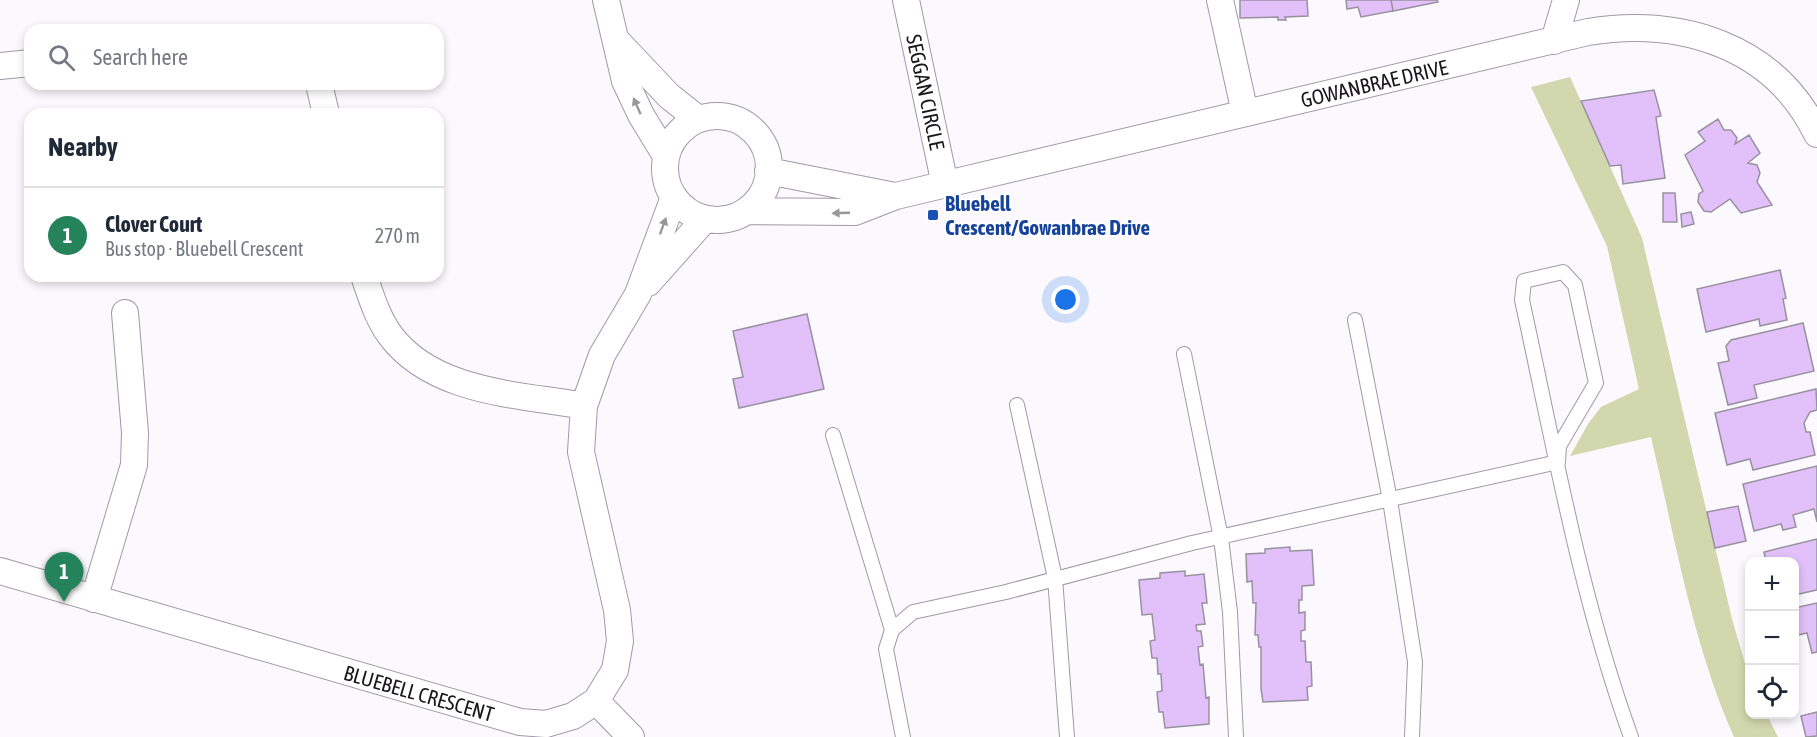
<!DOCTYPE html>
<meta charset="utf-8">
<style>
body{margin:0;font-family:"Asap Condensed",sans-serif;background:#f6f6f7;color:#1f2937}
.controls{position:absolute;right:18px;bottom:18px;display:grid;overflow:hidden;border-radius:12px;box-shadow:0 3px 9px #0003}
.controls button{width:54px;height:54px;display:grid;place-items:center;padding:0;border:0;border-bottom:2px solid #e0e1e3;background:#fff;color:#1f2937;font:30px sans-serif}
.you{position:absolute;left:1066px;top:300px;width:21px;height:21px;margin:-15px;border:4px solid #fff;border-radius:50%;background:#1a73e8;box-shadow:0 0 0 9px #1a73e833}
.badge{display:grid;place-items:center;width:39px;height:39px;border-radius:50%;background:#24835a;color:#fff;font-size:20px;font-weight:700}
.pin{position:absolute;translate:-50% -50px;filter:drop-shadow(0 2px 3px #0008)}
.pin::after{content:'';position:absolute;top:32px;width:21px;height:18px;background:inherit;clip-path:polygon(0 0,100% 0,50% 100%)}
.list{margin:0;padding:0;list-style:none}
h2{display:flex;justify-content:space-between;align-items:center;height:78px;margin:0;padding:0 24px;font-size:26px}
h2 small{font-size:20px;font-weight:400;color:#747a83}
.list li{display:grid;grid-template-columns:39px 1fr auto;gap:18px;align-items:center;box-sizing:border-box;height:96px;padding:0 24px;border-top:2px solid #e0e1e3}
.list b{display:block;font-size:22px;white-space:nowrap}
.list p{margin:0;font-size:20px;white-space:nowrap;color:#747a83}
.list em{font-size:20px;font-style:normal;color:#747a83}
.icon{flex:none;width:33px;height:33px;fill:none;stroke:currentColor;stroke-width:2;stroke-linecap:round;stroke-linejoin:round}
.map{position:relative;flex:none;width:1817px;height:737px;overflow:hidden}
.search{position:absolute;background:#fff;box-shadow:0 3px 9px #0003;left:24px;top:24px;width:420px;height:66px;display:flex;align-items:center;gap:15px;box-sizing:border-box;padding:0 21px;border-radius:18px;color:#747a83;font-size:22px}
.panel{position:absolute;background:#fff;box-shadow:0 3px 9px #0003;left:24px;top:108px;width:420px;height:174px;border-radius:18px}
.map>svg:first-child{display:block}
.green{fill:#d2d8ad}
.building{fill:#e2c0f9;stroke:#98919e;stroke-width:1.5}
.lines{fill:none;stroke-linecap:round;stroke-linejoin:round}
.lane-casing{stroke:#a099a7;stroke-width:16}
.street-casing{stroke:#a099a7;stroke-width:28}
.lane{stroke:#fff;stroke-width:14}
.street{stroke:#fff;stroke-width:26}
.oneway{fill:#989799}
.transit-dot{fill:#1a4fb4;stroke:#fff;stroke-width:2}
.labels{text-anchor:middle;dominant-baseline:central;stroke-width:4.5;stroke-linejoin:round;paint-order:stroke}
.street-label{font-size:21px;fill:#1b181d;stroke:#fff}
.transit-label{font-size:21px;font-weight:bold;fill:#164399;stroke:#fff;text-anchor:start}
</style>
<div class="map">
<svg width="1817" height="737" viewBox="0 0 1817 737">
<rect width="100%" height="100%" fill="#fbf8fe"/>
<path class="green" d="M1570,77L1642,238L1732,619L1749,677L1750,714L1767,715L1778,737H1734C1692,642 1675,538 1651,437L1570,456L1588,424L1601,407L1639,389L1607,246L1531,87Z"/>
<path class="building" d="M1240,0H1307L1308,16L1285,17L1286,20H1278V17L1240,18Z
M1346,0H1391L1393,11L1361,17L1358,7L1347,9Z
M1391,0H1437L1438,2L1393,11Z
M1654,90L1661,116L1656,117L1665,178L1623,184L1621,165L1610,166L1581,101Z
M1718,119L1724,130H1731L1737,138L1735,144L1749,135L1760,153L1748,163L1757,165L1760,173L1757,182L1772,205L1741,213L1730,199L1711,212L1704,211L1698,202L1699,194L1703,191L1685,155L1705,141L1698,132Z
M1663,193H1675L1677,222H1663Z
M1691,212L1694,224L1682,227L1681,214Z
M1780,270L1786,298L1783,299L1787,320L1760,326L1759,319L1706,332L1697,289Z
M807,314L824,389L739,408L733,379L743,377L733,331Z
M1803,323L1814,371L1754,385L1757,398L1728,405L1718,363L1729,361L1726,346L1731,340Z
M1816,389L1817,410L1810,412L1804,423L1806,432H1810L1815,455L1753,470L1750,459L1727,465L1715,413Z
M1817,466V522L1814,509L1793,515L1796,527L1783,530L1781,524L1754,531L1743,484Z
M1738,506L1746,541L1715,548L1707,512Z
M1817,539V590L1794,595V562H1766L1764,552Z
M1290,547V551L1312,550L1314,585L1302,586V600H1299V613L1305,612V630L1301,631V641H1305L1306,662H1311L1312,686L1307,687L1308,700L1263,702L1261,689V647H1259L1258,635H1255L1256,603H1253L1252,581L1247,582L1246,554L1265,553V549Z
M1185,571V576L1204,574L1207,603H1202L1205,624L1196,625L1197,631H1201L1203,646L1198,647L1200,665L1203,664L1206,698L1209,697V724L1165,728L1163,712H1159L1157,692L1162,691L1161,674H1158L1157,658H1152L1150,641L1155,640L1152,614L1142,615L1139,580L1160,578V573Z
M1817,603V652L1812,653L1807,633L1798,635L1794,608Z
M1817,712V736L1806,737L1801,716Z"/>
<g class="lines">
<g class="lane-casing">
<path id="lane" d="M1355,320L1390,500L1415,662L1412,737
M1184,354L1221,538L1230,612L1236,737
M1017,405L1055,578L1067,737
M833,435L892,630
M1558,462L1559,446L1596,383L1575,285L1563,272L1524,281L1522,300C1554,446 1580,596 1631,737
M903,737L886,649L892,630L913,612L1006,592L1192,543L1558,462"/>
</g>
<g class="street-casing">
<path id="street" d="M606,0L625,81L641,115L666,156
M906,0L945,185
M1220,0L1245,113
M617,41L669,96L698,119
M1554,41L1566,0
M0,66L30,63
M319,84L326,114
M665 168a52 52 0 1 1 104 0a52 52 0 1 1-104 0Z
M768,171L895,196
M746,211L855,212L896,196L1588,32C1680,17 1774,45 1817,134
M364,276C371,296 377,317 390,335C433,393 518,394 584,406
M648,283L705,219
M0,571L520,722L546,724L573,716L596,701L615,670L620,641L617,610L581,452L584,406L602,355L638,294L674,197
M94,599L134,465L135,433L125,313
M596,701L631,737"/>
</g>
<use href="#lane" class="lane"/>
<use href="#street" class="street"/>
</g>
<defs><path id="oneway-solid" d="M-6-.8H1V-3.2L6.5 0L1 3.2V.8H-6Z" transform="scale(1.5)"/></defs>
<g class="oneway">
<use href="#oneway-solid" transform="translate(637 106) rotate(-114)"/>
<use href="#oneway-solid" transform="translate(841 213) rotate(178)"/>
<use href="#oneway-solid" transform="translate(663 226) rotate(-70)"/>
</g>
<rect class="transit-dot" x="927" y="209" width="12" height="12" rx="3"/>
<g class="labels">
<g class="street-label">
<text transform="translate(1374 83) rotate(-13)">GOWANBRAE DRIVE</text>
<text transform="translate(926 92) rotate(78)">SEGGAN CIRCLE</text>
<text transform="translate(419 693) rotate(16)">BLUEBELL CRESCENT</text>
</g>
<g class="transit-label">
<text x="945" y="203">Bluebell<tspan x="945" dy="24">Crescent/Gowanbrae Drive</tspan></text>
</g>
</g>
</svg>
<div class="controls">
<button>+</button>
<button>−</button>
<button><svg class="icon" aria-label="locate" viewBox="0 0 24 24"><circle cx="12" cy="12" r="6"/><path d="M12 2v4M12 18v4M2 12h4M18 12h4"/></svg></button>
</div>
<div class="you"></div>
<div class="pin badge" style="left:64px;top:602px">1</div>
<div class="search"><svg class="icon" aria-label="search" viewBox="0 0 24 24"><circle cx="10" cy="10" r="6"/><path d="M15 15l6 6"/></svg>Search here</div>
<section class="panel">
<h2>Nearby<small></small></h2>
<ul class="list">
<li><span class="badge">1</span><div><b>Clover Court</b><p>Bus stop · Bluebell Crescent</p></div><em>270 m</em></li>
</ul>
</section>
</div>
